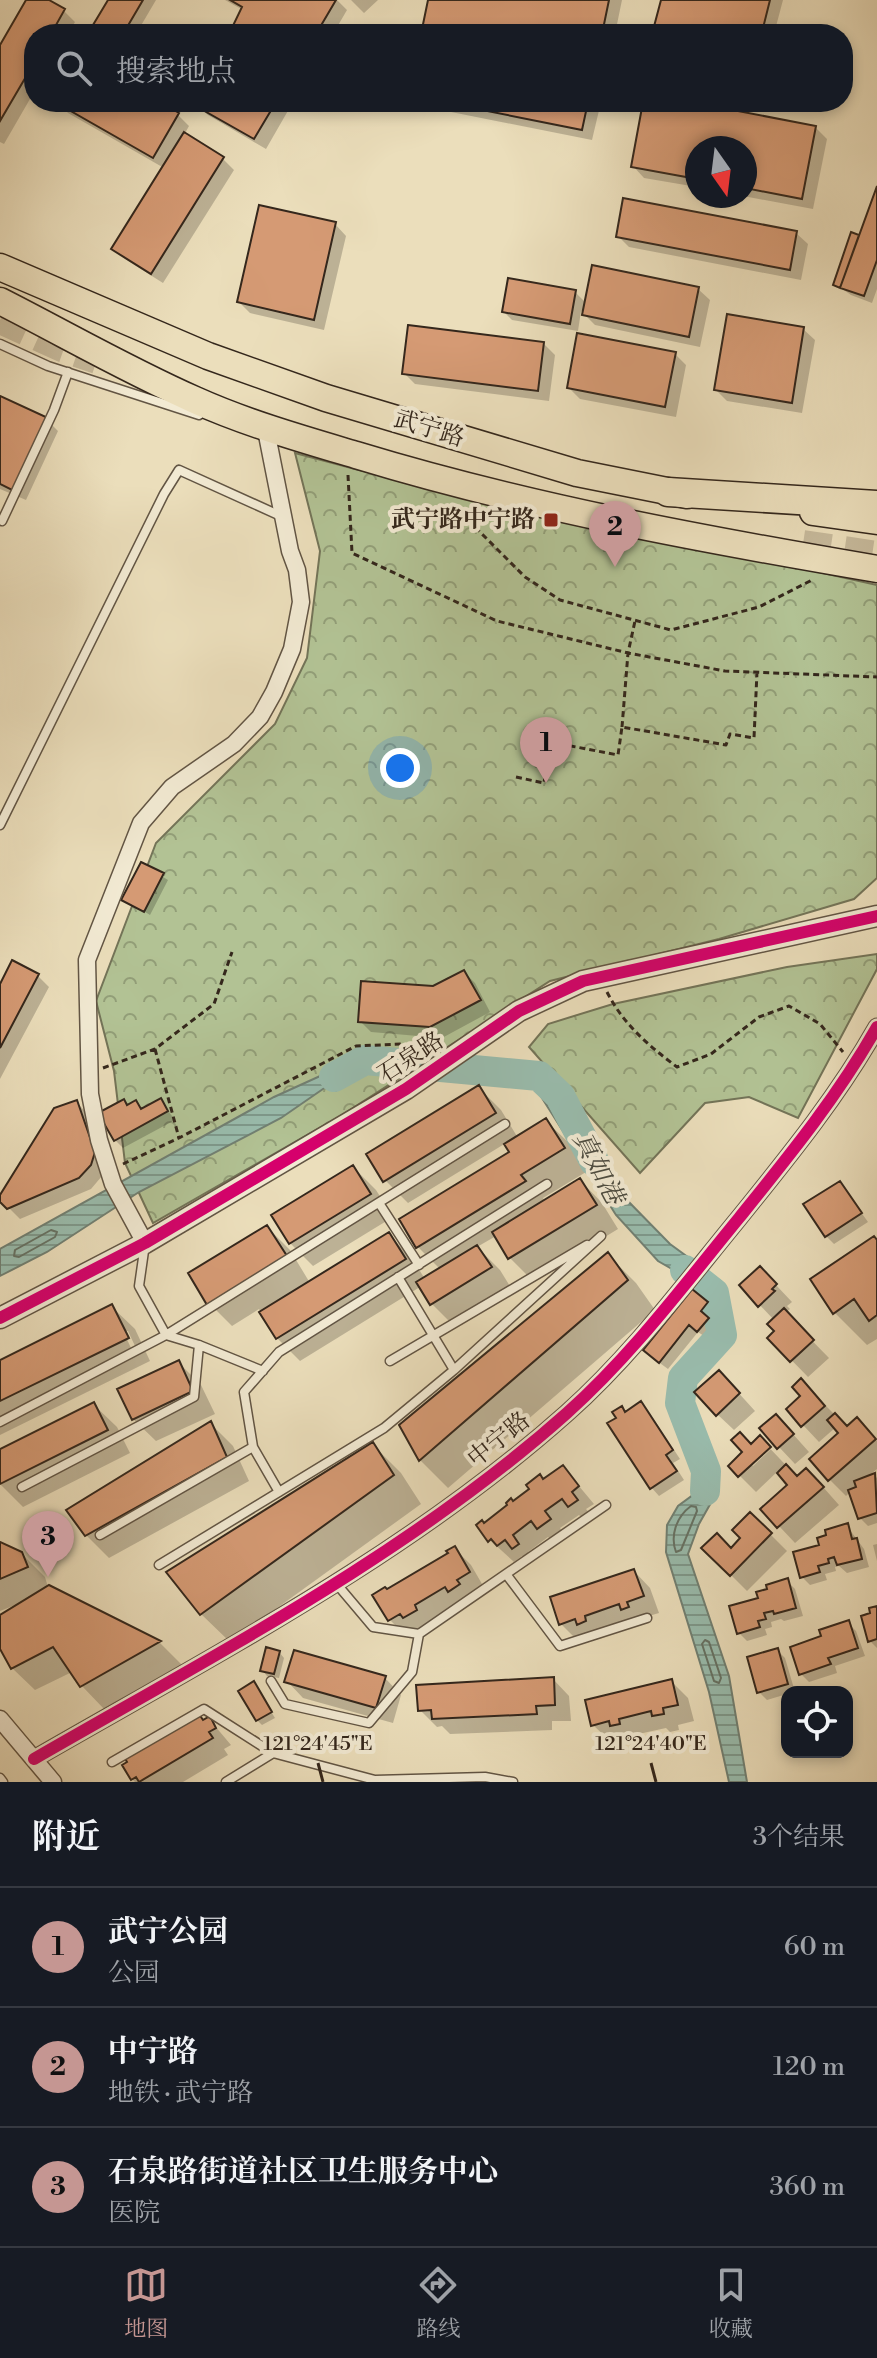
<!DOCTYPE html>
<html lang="zh">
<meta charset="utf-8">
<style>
body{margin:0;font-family:"Libre Bodoni","Noto Serif SC",serif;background:#242831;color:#f1f3f6}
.controls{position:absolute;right:24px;bottom:24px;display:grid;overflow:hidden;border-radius:16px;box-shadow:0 4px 12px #0003}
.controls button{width:72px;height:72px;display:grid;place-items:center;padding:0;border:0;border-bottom:2px solid #363941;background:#171b24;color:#f1f3f6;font:40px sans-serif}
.compass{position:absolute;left:685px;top:136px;width:72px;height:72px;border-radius:50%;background:#171b24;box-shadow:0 4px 12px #0003;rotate:166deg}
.you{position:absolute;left:400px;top:768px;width:28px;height:28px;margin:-20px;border:6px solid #fff;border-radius:50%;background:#1a73e8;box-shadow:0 0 0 12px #1a73e833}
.badge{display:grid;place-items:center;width:52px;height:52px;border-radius:50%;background:#c59692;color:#111;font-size:26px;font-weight:700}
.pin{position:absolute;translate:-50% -66px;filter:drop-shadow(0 2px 4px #0008)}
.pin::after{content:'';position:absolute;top:42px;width:28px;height:24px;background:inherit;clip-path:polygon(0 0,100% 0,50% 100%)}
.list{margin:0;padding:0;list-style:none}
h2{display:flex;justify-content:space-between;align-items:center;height:104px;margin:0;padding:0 32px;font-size:34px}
h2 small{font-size:26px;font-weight:400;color:#9ea1a6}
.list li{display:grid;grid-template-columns:52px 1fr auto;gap:24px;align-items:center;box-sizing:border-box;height:120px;padding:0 32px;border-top:2px solid #363941}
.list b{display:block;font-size:30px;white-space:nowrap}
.list p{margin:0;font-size:26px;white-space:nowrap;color:#9ea1a6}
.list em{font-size:26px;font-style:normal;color:#9ea1a6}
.icon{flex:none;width:44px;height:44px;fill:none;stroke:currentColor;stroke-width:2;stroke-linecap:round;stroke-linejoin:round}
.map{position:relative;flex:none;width:877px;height:1782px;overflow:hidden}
.search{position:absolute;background:#171b24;box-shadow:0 4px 12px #0003;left:24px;right:24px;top:24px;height:88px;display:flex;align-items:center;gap:20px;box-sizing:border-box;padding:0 28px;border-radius:32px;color:#9ea1a6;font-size:30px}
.sheet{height:464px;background:#171b24}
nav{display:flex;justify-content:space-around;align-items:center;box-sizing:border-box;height:112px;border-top:2px solid #363941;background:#171b24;font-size:22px;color:#9ea1a6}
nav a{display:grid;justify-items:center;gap:4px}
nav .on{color:#c59692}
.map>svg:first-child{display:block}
.park{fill:url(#park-crowns);stroke:#737458;stroke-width:2}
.water{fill:url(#water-rules);stroke:#718073;stroke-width:2}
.shadow{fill:#0003;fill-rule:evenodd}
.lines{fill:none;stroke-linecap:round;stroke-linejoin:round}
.shore{stroke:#667264;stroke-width:2}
.river{stroke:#99bcad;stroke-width:30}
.building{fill:#d59a74;stroke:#34271c;stroke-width:2}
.trunk-tunnel{stroke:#c6b99b;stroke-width:28;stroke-dasharray:28 14;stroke-linecap:butt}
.service-casing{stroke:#625544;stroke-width:11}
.minor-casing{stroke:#625544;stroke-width:19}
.tertiary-casing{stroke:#625544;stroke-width:23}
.primary-casing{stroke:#34271c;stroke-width:29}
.trunk-casing{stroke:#34271c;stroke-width:31}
.path{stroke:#34271c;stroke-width:3;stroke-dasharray:6 4;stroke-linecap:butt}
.service{stroke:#f2ead3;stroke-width:8}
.minor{stroke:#f2ead3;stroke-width:16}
.tertiary{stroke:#f2ead3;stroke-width:20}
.primary{stroke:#ebdebb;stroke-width:26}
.trunk{stroke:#ebdebb;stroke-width:28}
.cycleway-casing{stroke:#f2ead3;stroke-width:17}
.cycleway{stroke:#d6006c;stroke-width:12}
.ticks{fill:none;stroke:#34271c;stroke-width:3}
.poi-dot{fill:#8f2418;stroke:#f2ead3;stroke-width:3}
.labels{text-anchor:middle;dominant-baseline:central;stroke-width:8;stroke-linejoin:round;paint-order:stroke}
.street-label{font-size:24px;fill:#34271c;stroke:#f2ead3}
.poi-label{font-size:24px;font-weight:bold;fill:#34271c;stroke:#f2ead3;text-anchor:end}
.water-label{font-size:26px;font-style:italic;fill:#4d4c40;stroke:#f2ead3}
.ticks-label{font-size:20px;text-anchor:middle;fill:#34271c;stroke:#f2ead3;stroke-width:8;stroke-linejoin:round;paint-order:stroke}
</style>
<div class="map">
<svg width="877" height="1782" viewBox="0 0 877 1782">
<defs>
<pattern id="park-crowns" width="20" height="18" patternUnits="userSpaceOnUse" patternTransform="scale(2)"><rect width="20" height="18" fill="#b2c294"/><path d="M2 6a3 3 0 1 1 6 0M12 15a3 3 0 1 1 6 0" fill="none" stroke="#929e78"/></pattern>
<pattern id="water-rules" width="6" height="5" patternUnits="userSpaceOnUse" patternTransform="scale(2)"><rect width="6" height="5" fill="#99bcad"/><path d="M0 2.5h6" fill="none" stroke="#7e998c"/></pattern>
</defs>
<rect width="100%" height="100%" fill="#ebdebb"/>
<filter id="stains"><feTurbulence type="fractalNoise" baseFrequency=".0025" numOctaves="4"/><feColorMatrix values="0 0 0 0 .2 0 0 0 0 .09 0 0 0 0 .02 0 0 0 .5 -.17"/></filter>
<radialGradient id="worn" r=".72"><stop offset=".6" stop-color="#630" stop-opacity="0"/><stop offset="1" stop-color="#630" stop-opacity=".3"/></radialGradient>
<path class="park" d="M295,453L355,469L877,585V878L854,899L719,939L550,981L342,1115L153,1223L125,1163L114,1071L96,1001L156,843L275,724L307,658L320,551Z
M877,954V969L798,1118L749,1097L705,1103L640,1173L529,1047L548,1024L613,1004L787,967Z"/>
<path class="water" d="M431,1055L418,1065L365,1060L281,1118L139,1192L47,1252L0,1276V1249L274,1097L364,1056Z
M485,1062L539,1076L566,1107L624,1197L670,1244L722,1282L732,1333L718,1356L691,1385V1401L710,1447L717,1492L699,1524L688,1554L729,1676L747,1782H729L709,1692L666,1552L667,1525L678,1506L705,1486C699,1447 682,1414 675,1375L722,1335L714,1293L658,1261L616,1215L535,1087L445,1078L457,1069Z"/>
<path class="shadow" d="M29,0H45L64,11L75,22L68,34H34V92L4,144L0,142V49Z
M110,0H156L136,34H97Z
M225,0H337L347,10L333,34H231L243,10Z
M351,0H378L364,13Z
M430,0H622L615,34H423Z
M663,0H783L774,34H654Z
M58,102H156L178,115L189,126L184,135L223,159L234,170L163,283L125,259L114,248L164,168L68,113Z
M197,102H293L266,149L208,115L196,104Z
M418,102H601L592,140L421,106Z
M645,102H680L815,127L827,139L813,209L743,196L745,148H697V187L644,178L633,166Z
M877,192V289L872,303L851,295L835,284L858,237L860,239Z
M335,224L346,236L324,330L250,313L239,302Z
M796,233L808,244L801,280L629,247L618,236Z
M698,289L710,300L700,347L595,325L581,311L578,331L512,320L504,312L575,292L586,303Z
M803,329L815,340L802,413L727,401L716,390Z
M543,343L555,355L549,401L415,384L404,373Z
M675,354L686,365L676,417L580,399L569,388Z
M0,398L47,420L58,431L26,500L0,489Z
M142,864L168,880L150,915L124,899Z
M464,972L475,983L490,1012L442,1038L371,1032L360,1021Z
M38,976L49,987L0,1079V988Z
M479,1088L501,1110L518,1138L546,1121L569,1143L586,1172L543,1198L545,1202L580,1180L602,1203L618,1229L533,1281L510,1258L496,1236L477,1247L500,1270L513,1291L455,1327L432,1304L420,1287L300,1361L277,1338L259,1309L232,1326L209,1303L267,1227L290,1250L310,1283L389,1235L411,1257L425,1279L441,1270L418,1247L402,1220L512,1153L506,1143L408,1203L385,1180Z
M160,1100L175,1120L123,1148L115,1140L136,1103L143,1110Z
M77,1103L88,1114L106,1164L102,1176L91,1189L20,1219L0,1199Z
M353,1167L376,1190L393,1217L313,1266L290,1243Z
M840,1183L868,1222L834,1244L826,1236Z
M877,1241V1339L867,1345L834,1312Z
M608,1255L636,1283L655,1310L448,1488L420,1460Z
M741,1285H776L792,1302L787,1306L790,1309L785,1313L829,1358L808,1377L770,1338L777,1331L774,1320Z
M707,1303L715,1311L708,1320L715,1327L707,1338L698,1332L668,1369L653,1358Z
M112,1307L135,1329L150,1361L0,1435V1362ZM123,1331H128L135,1346L131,1348Z
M178,1362L201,1385L215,1414L156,1441L133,1419Z
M735,1389L755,1411L734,1430L717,1414Z
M817,1397L848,1428L857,1420L877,1441V1469L866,1478L875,1476L877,1478V1523L868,1526L860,1518L851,1491L846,1496L829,1479L841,1433L836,1427L819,1442L803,1425Z
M641,1404L649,1412L680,1459L673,1463L684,1480L659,1496L651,1487L621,1408L626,1413Z
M94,1405L117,1427L130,1453L23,1507L0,1484V1452Z
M210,1423L233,1446L249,1481L109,1558L86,1535Z
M762,1429L792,1433L809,1452L795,1464Z
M760,1438L798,1478L823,1487L839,1505L795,1543L763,1509L790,1485L778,1471L756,1492L730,1466ZM768,1446L771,1449L753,1466L750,1463Z
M372,1444L401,1473L421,1504L230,1642L201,1614Z
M563,1467L594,1504L586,1509L593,1517L586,1522L579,1515L560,1528L565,1536L555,1544L548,1537L528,1552L534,1561L530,1564L522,1556L514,1562L490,1540L484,1525Z
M750,1514L787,1551L747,1591L704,1548L731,1550L743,1539Z
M847,1526L864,1549L869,1567L847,1573L839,1566L835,1567L836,1571L825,1574L827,1580L810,1585L802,1577L822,1547Z
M0,1543L21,1553L45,1577L48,1587L160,1643L182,1665L104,1709L82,1686L72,1672L35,1690L12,1668L0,1645V1618L19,1606L18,1604L0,1611Z
M877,1544V1561L873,1545Z
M454,1548L471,1565L485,1589L472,1597L475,1601L466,1607L462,1603L421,1633L417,1630L406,1636L390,1620L387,1592L450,1554Z
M634,1571L650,1588L659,1613L642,1618L644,1624L639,1625L634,1621L600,1632L602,1638L595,1640L590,1636L577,1640L561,1624Z
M787,1581L795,1589L803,1616L784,1621L781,1619L771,1622L772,1627L765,1629L767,1635L747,1641L739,1633L760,1599Z
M877,1608V1648L870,1641L873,1615Z
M848,1623L856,1631L865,1656L835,1666L837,1673L809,1682L801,1674L824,1638Z
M777,1650L785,1658L795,1692H787V1694L767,1700L759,1692Z
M279,1652L284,1658L279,1678L267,1676L262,1670Z
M385,1678L401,1695L393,1723L303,1698L287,1681Z
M553,1679L569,1696L571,1721H552V1730L450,1734L442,1726L437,1727L420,1710Z
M671,1681L688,1698L694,1721L678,1725L679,1730L670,1732L666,1728L634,1735L635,1740L629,1742L625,1738L610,1741L593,1725Z
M254,1684L275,1718L262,1725L257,1720Z
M209,1719L231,1745L224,1749L228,1755L183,1782H135L132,1779L130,1763Z"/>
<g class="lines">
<path class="shore" d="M51,1230L57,1232L55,1237L19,1257L14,1256L15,1250Z
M691,1506L696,1507L697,1511L681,1550L676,1552C670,1536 676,1517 691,1506Z
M705,1640L709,1642L721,1678L719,1683L714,1681L702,1644Z"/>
<path class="river" d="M334,1077L365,1060L539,1076L560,1096L594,1161
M685,1270L714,1293L722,1335L683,1378L680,1403L706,1471L705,1491"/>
</g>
<path class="building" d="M26,0H49L65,9L51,34H34V63L0,121V45Z
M108,0H143L123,34H96L90,30Z
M230,0H336L316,34H229L242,7Z
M428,0H609L602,34H421Z
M661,0H770L762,32L770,34H652Z
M55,102H160L179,113L153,158Z
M195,102H276L254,139L194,105Z
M442,102H588L582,130Z
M643,102H691L816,126L802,199L745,188V148H697V179L631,167Z
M184,132L224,157L151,274L111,249Z
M877,186V260L864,296L840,288Z
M623,198L797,231L790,270L616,237Z
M259,205L336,222L314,320L237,302Z
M851,232L859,235L840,288L833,285Z
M592,265L699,287L689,337L582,315Z
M508,278L576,290L570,324L502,312Z
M727,314L804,327L792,403L714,390Z
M408,325L544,342L538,391L402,374Z
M577,333L676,352L665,407L567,388Z
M0,396L48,418L14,491L0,484Z
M141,862L164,873L144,912L121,900Z
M12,960L39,974L0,1048V984Z
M464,970L481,1000L430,1027L358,1022L361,981L433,986Z
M479,1085L496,1113L383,1182L366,1154Z
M161,1098L168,1111L114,1141L98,1113L124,1099L127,1105L136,1100L141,1109Z
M77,1100L95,1152L91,1165L79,1178L7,1209L0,1202V1195L54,1108Z
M546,1118L565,1148L521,1175L526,1181L416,1248L399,1219L509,1152L504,1144Z
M353,1165L371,1194L289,1244L271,1215Z
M580,1178L597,1205L508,1259L492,1232Z
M840,1181L862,1213L825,1237L803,1204Z
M267,1225L287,1256L207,1305L188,1273Z
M389,1232L406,1259L276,1339L259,1312Z
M874,1236L877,1240V1315L869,1321L854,1299L833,1314L810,1279Z
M477,1245L492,1267L430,1305L416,1282Z
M608,1252L628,1280L419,1461L399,1425Z
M760,1266L777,1284L772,1289L775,1291L758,1307L739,1285Z
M692,1289L708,1302L701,1311L709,1318L697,1332L689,1325L659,1363L643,1350Z
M112,1304L129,1338L0,1401V1360Z
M784,1308L814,1340L790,1362L767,1338L774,1331L767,1324Z
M179,1360L193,1391L132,1420L117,1389Z
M719,1370L740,1393L716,1416L694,1392Z
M801,1378L825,1406L801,1427L786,1409L800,1396L792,1387Z
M641,1401L673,1450L666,1455L677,1471L650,1489L607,1423L616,1418L612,1412L622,1406L625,1412Z
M94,1402L108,1430L0,1484V1449Z
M835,1413L847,1426L857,1417L876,1439L828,1481L809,1459L838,1433L827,1420Z
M776,1414L794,1434L777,1449L759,1428Z
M211,1421L227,1457L85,1536L66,1510Z
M740,1432L751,1444L760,1435L771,1447L738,1477L728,1466L742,1452L731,1440Z
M373,1442L394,1475L200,1615L166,1572Z
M786,1464L797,1476L806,1468L824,1487L777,1528L760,1509L787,1485L777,1473Z
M563,1465L579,1486L572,1492L578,1500L568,1507L562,1499L545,1511L551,1519L537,1529L531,1521L513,1535L519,1544L512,1549L505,1540L497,1546L491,1539L488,1542L476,1525L482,1520L484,1523L507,1505L506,1503L511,1498L513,1501L529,1489L526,1485L540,1474L543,1479Z
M875,1473L877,1513L858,1519L848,1490L856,1487L854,1481Z
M750,1512L772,1533L730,1576L701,1548L717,1533L731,1548L740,1538L732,1530Z
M848,1523L852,1539L857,1538L862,1559L837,1565L834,1557L828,1559L829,1563L818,1566L820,1572L800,1578L793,1552L819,1545L817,1538L826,1535L825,1530Z
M0,1542L22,1552L28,1567L0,1579Z
M455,1546L470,1572L457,1580L460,1584L448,1592L445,1587L415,1605L417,1610L403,1618L400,1614L388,1621L372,1595L385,1587L387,1589L448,1553L446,1551Z
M634,1569L644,1596L627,1602L629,1607L621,1610L619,1604L585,1616L586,1621L577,1625L575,1619L559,1625L550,1597Z
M788,1578L796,1608L774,1614L773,1611L764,1613L766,1619L758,1621L760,1627L737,1634L729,1606L758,1598L756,1592L767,1589L766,1585Z
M49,1585L161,1641L80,1687L53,1647L11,1669L0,1649V1615Z
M877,1606V1639L868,1642L861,1616L870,1613L869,1608Z
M849,1620L858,1648L828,1658L831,1664L799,1675L790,1647L821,1636L819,1630Z
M266,1647L280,1651L274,1674L260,1671Z
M778,1648L788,1684L757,1693L747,1657Z
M294,1650L386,1676L376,1708L284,1682Z
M554,1677L555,1705L536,1706L537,1714L432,1719L431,1710L418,1711L416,1685Z
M672,1679L678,1705L663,1708L664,1714L652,1716L651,1711L619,1719L620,1724L610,1726L609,1721L591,1726L585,1700Z
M254,1681L272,1712L256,1721L238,1691Z
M199,1714L203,1720L210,1716L216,1728L209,1732L213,1738L139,1782L136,1777L131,1780L122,1765L127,1762L124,1757Z"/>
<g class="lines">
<path class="trunk-tunnel" d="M0,320L62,348L97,360
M803,544L877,555"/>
<g class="service-casing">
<path id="service" d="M0,344L48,366L199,415
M2,521L54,410L68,372
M0,825L164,494L179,470L283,517
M379,1203L419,1265
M145,1244L139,1286L166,1335L199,1345L263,1371
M398,1277L454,1370
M390,1361L587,1245
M0,1422L166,1335L505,1124
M253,1447L244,1392L279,1352L547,1184
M22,1487L194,1397L199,1345
M100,1535L253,1447L279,1492
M159,1565L384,1428L454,1370L601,1236
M506,1574L560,1646L647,1618
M335,1582L373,1627L419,1634L606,1505
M271,1681L285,1704L369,1723L412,1672L419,1634
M112,1762L204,1709L273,1753
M0,1778L3,1782
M226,1782L273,1753L375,1780L485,1777L513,1782"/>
</g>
<g class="minor-casing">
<path id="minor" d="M145,1243L113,1184L99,1140L90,1094L87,960L141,823L172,787L234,744L260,717L274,692L292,649L301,602L297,570L290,551L265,425
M0,1719L53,1782
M34,1759C216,1654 409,1554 567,1413C632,1355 684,1285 739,1218C789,1156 838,1096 877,1027"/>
</g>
<g class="tertiary-casing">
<path id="tertiary" d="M0,1318L145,1243L406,1089L519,1011L583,981L877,916"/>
</g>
<g class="primary-casing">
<path id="primary" d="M0,267L208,356L326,398L577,473L687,495
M0,301C65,334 129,371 195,400C246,423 302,439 356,455C527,507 701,539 877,569
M813,512L877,521"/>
</g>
<g class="trunk-casing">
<path id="trunk" d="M668,492L877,505"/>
</g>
<path class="path" d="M348,475L352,553L497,621L628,653L725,671L877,677
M470,508L475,527L525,577L560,600L671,630L759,607L814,579
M622,727L628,653L635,621
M516,777L544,783L550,742L618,755L622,727L726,745L730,734L754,738L757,672
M607,992C623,1024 649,1046 677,1067L711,1054L759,1017L789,1006L820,1024L843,1052
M155,1049L179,1138
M103,1068L155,1049L214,1004L232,952
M123,1164L179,1138L356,1046L401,1044L431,1049"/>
<use href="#service" class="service"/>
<use href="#minor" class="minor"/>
<use href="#tertiary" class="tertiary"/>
<use href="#primary" class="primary"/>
<use href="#trunk" class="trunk"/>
<g class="cycleway-casing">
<path id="cycleway" d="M0,1318L145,1243L406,1089L519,1011L583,981L877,916
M34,1759C216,1654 409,1554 567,1413C632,1355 684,1285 739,1218C789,1156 838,1096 877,1027"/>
</g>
<use href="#cycleway" class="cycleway"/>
</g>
<path class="ticks" d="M318,1763L323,1782M651,1763L656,1782"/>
<rect class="poi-dot" x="543" y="512" width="16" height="16" rx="4"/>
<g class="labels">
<g class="street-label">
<text transform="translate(429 429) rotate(17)">武宁路</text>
<text transform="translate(411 1058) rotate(-33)">石泉路</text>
<text transform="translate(499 1440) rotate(-39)">中宁路</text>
</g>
<g class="poi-label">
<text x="535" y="520">武宁路中宁路</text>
</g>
<g class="water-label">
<text transform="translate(598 1168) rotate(62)">真如港</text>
</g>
</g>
<g class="ticks-label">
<text x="318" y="1750">121°24'45"E</text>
<text x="651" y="1750">121°24'40"E</text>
</g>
<rect width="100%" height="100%" filter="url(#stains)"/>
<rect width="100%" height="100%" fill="url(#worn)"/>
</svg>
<div class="controls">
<button><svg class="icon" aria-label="locate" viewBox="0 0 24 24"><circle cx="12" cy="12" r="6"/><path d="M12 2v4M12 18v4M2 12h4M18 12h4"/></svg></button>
</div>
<svg class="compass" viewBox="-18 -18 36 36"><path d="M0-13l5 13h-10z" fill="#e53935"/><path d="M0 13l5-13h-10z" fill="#9ea1a6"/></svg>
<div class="you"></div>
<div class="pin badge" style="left:546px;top:783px">1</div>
<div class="pin badge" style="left:615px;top:567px">2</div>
<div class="pin badge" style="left:48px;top:1577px">3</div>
<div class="search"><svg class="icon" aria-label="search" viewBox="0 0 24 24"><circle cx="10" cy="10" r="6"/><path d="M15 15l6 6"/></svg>搜索地点</div>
</div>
<section class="sheet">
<h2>附近<small>3个结果</small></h2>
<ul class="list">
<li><span class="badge">1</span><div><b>武宁公园</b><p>公园</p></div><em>60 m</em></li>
<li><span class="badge">2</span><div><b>中宁路</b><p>地铁 · 武宁路</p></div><em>120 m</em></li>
<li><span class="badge">3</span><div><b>石泉路街道社区卫生服务中心</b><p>医院</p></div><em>360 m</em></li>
</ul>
</section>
<nav>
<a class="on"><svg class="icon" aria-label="map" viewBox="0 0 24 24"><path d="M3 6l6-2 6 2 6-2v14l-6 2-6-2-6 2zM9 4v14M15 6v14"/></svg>地图</a>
<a><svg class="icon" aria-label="directions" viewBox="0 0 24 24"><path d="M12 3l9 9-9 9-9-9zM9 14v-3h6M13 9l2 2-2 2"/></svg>路线</a>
<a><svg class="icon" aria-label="saved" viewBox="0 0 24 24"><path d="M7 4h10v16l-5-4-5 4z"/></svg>收藏</a>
</nav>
